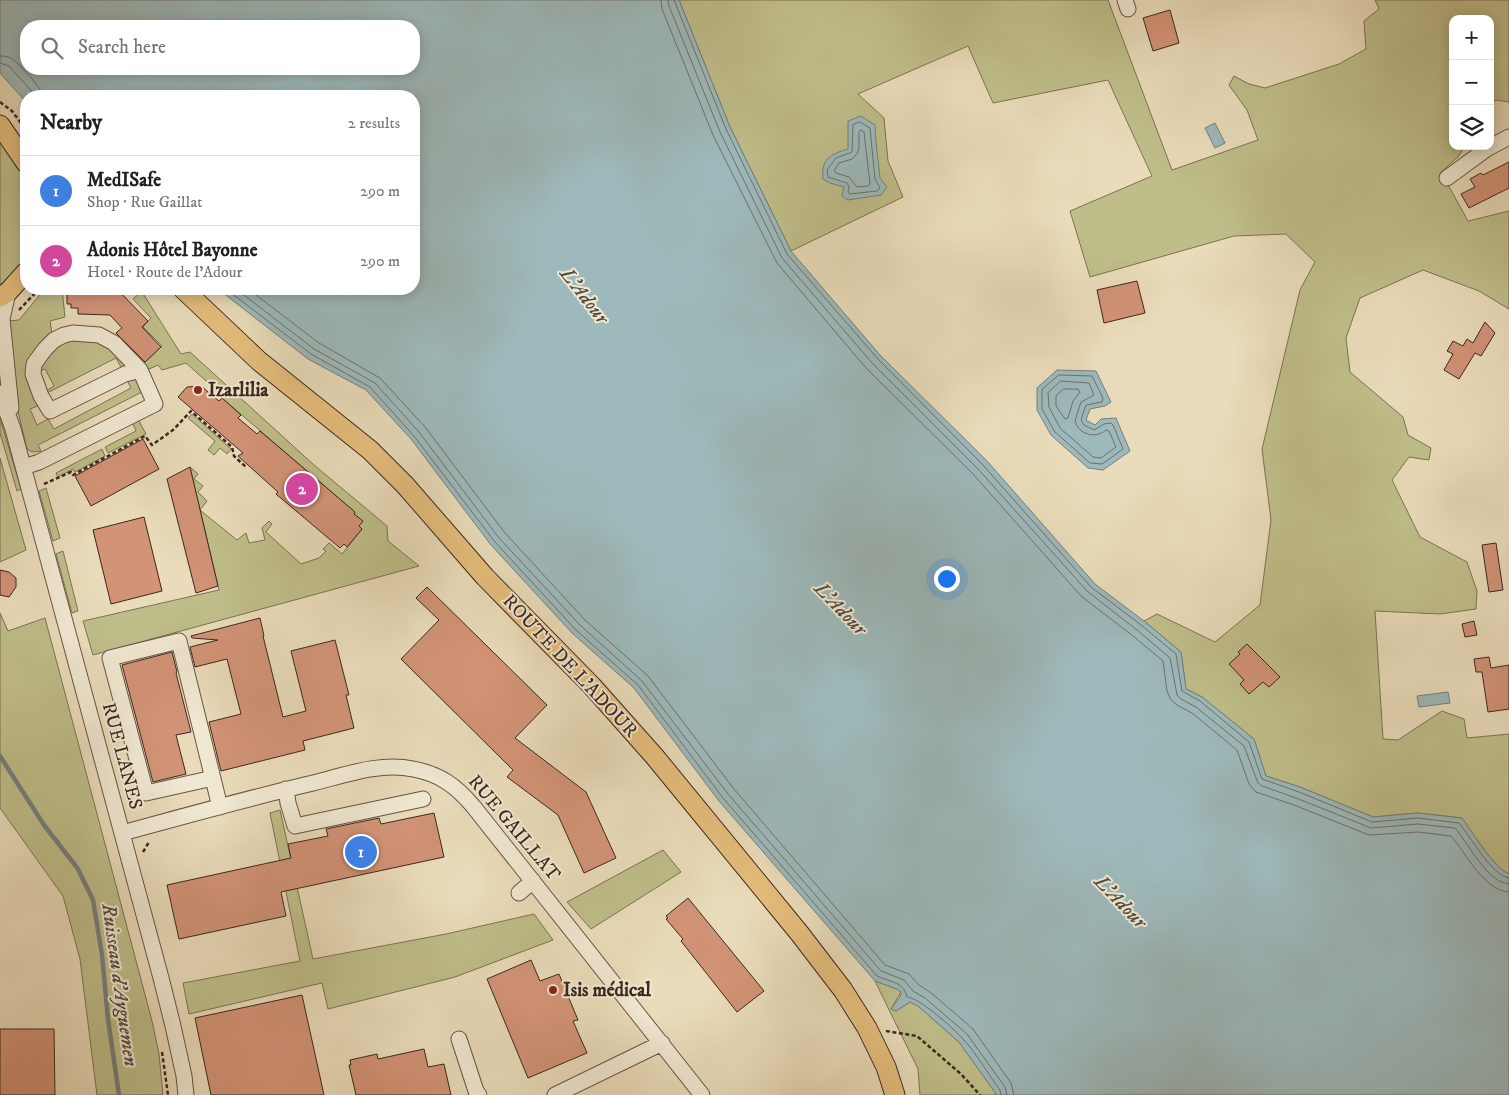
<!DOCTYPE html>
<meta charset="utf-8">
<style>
body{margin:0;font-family:"IM FELL DW Pica",serif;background:#f6f6f6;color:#202124}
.controls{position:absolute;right:15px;top:15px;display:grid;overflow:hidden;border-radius:10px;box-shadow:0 2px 12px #0003}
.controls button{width:45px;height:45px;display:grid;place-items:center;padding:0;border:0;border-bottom:1px solid #e0e0e0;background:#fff;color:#202124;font:25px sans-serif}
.you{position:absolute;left:946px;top:578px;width:18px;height:18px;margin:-12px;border:4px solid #fff;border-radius:50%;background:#1a73e8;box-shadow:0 0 0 8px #1a73e833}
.badge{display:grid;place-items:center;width:32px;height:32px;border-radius:50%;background:#db2777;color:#fff;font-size:16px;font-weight:700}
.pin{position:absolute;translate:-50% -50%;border:2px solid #fff;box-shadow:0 1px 5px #0006}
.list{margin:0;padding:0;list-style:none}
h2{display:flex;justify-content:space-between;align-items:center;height:65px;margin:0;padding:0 20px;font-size:21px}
h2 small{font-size:16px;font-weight:400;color:#757577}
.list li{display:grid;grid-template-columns:32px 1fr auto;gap:15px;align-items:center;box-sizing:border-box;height:70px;padding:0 20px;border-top:1px solid #e0e0e0}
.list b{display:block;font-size:19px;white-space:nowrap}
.list p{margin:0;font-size:16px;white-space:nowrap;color:#757577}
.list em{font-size:16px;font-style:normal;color:#757577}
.icon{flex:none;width:28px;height:28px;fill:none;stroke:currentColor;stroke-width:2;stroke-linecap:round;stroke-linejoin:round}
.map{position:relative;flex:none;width:1509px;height:1095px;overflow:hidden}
.search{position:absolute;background:#fff;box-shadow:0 2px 12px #0003;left:20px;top:20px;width:400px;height:55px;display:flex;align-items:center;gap:12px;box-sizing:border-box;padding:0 18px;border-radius:20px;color:#757577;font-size:19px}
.panel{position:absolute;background:#fff;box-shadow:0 2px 12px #0003;left:20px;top:90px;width:400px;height:205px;border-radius:20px}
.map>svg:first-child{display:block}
.green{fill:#bfbe8a;stroke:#7d7254}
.water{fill:#9db9bb;stroke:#767f7d;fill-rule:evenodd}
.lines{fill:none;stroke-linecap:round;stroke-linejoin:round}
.shore{stroke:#6c706d;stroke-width:1}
.stream{stroke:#767f7d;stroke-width:4.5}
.building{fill:#d29377;stroke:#3b271f}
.minor-casing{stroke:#675446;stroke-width:17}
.major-casing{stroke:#3b271f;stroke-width:21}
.path{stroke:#3b271f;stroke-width:2.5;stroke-dasharray:4 2.5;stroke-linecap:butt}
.minor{stroke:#f1e8d2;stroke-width:15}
.major{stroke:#e5be7d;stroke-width:19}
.poi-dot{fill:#8f2418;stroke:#f1e8d2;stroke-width:2}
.labels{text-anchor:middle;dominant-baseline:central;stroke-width:4;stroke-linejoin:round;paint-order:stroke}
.poi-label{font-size:19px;font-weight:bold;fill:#3b271f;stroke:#f1e8d2;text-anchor:start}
.street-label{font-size:19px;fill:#3b271f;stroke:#f1e8d2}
.water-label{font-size:20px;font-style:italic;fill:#544c46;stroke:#f1e8d2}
</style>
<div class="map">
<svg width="1509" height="1095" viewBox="0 0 1509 1095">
<rect width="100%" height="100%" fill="#eadcba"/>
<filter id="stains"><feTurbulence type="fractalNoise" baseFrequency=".004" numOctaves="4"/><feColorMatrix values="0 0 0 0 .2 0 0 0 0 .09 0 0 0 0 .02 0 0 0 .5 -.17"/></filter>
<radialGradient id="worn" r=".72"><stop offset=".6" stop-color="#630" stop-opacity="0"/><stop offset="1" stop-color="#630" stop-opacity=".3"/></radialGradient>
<path class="green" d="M679,0H1108L1172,170L1258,140L1247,110L1229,85L1234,76L1249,84L1265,88L1339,64L1366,49L1364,21L1379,9L1375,0H1509V102L1496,100L1490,104V19H1453V146H1465L1458,157L1441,172L1468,221L1509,211V309L1479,291L1423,270L1360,298L1346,338L1350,372L1403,417L1408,435L1431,448L1429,460L1409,457L1392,480L1420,537L1467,562L1477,591L1476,609L1440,614L1375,611L1383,739L1398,740L1442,711L1464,719L1467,738L1509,734V874C1494,868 1472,832 1462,818L1418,813L1373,817L1300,787L1266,776L1254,739L1202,697L1186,689L1181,652L1144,621L1157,614L1215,642L1260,605L1271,520L1262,449L1300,290L1315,262L1286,234L1234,236L1090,277L1070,211L1152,176L1108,80L993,103L968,46L858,94L884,118L888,161L903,197L791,251L730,127Z
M0,140L26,179V257L20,268L0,285Z
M56,289H62L65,317L50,321L52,333C40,343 21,363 27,380C29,388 36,397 40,405L30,409L37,425L48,419L54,429L131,388L126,378L138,374L146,390L38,445L41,451L32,452L27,449L17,407L8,321L19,320L43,291Z
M139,289H145L142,292L181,354L190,352L314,465L387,526L388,541L419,566L93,655L83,621L219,590L190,467L198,474L194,479L203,486L198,492L207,501L200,510L237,540L246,533L249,543L265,540L262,528L269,521L272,524L266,532L301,564L319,558L326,551L323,549L329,543L342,554L362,529L359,526L354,514L355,512L222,398L223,396L186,363L162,370L158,365L149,369L144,363L162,346L143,327L151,318L133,299L141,292Z
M94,340L106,345L127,365L122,369L116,358L47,393L46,391L54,386L45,369L38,372C41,364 44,359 51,353C66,338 74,341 94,340Z
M192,414L231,449L227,454L220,448L214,455L208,450L215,441L188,418Z
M0,418L21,489L17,491L0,433Z
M135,420L139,421L146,434L108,453L105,447L136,431L132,421Z
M102,449L105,456L75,472L73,469L58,477L56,473Z
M0,458L26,550L0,562Z
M46,488L60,538L53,541L39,491Z
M63,551L78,611L72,613L56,554Z
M0,613L8,631L45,618L152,1021L159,1054L163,1095H97L80,959L63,896L0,808Z
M280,810L313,959L446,934L534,914L553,940L455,977L328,1009L322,983L189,1014L183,983L300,961L270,813Z
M663,850L681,872L591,929L567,902Z
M875,981L897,989L901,992L891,1009L896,1011L910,1002L918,1006L959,1042L997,1095H920L918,1069Z"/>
<path class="water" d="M0,0H679L730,127L791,251L880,355L987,461L1095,584L1144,621L1181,652L1186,689L1202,697L1254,739L1266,776L1300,787L1373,817L1418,813L1462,818C1472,832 1494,868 1509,874V1095H997L959,1042L918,1006L910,1002L896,1011L891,1009L900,997L901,992L897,989L875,981L719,801L634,688L572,633L491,545L411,439L366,390L308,359L218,289H414V96H26V102L0,73ZM26,26H414V69H26Z
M861,116L875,125L876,142L880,178L887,187L881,195L848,200L842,196L844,187L830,183L823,179C821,159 830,154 848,149V121Z
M1215,123L1225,143L1215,148L1205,128Z
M1057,370L1096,371L1111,402L1105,406L1090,409L1086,420L1095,425L1101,419L1116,418L1130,451L1103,470L1088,468L1051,435L1037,410V388Z
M1448,692L1450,703L1419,707L1417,696Z"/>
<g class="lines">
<path class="shore" d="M661,0L662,9L713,135L777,263L866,368L973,474L1081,596L1133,636L1163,661L1167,691L1171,700L1177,705L1192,713L1237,750L1249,784L1256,792L1294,805L1369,835L1418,832L1451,836C1466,853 1484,891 1509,892
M668,0L669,6L720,132L782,258L872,363L978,469L1087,591L1137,630L1170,658L1177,695L1181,699L1196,707L1244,746L1258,783L1262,786L1296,798L1371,828L1418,824L1455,828C1468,843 1488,883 1509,884
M674,0L726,129L787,254L877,358L983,465L1091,587L1141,625L1176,654L1182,691L1200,701L1249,742L1262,779L1299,792L1372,822L1418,818L1459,823C1470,836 1492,876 1509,878
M0,56C4,56 8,56 12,59C21,65 40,87 44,96
M0,63L9,66L36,96
M860,122L870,128L875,179L880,188L877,191L850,194L848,192L849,187L847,183L828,177L827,170L836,158L852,152L853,125Z
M861,130L864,132L870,184L868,186L857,187L849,177L836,173L834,171L839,163L852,159L857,154L859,148V132Z
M226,289L311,354L370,387L414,436L495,542L576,630L638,685L723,798L877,976C890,982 904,982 907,997C920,998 953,1028 963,1039C977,1054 988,1074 1000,1090L1001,1095
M236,289L314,349L375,383L419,432L499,538L580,625L642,681L728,794L881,971L904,980L913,991L925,998L967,1034L1005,1087L1007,1095
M248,289L319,343L380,378L425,427L505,533L585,620L648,676L734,789L885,965L909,974L919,985L930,992L973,1029L1011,1083L1014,1095
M1059,375L1092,376L1103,398L1102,402L1086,405L1081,420L1084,425L1094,430L1104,424L1111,423L1113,425L1123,449L1102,464L1090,463L1055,432L1042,409V390Z
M1061,381L1089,383L1094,395L1081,402L1075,421C1079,435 1096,439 1106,430L1109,431L1116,447L1101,458L1093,457L1060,428L1049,407L1048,393Z
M1064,389H1078L1080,392L1073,401L1068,418L1065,419L1056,406V396Z"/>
<path class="stream" d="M0,756L44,825L78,869L93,900L102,955L108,1019L119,1095"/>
</g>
<path class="building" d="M1170,10L1179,43L1153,51L1143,18Z
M1509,162V188L1469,208L1461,194L1475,187L1470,179L1481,173L1483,175Z
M1137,281L1145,313L1104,323L1097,290Z
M72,289H117L148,321L142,327L161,347L145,362L116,333L122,328L110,315L78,314V308H71V304H67V290H72Z
M1485,322L1495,333L1481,356L1475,353L1459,379L1444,370L1453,354L1447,351L1453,341L1463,346L1467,339L1473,343Z
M201,386L219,401L222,398L241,415L238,418L257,434L260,431L355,512L354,514L363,521L359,526L362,529L347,547L344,544L340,548L276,494L278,492L238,456L243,453L178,397L187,387Z
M143,439L159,469L91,506L75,476Z
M190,467L218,586L196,593L167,479Z
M144,517L162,591L111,604L93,530Z
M1496,543L1503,590L1489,592L1482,545Z
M0,570L9,572L16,578V587L9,597L0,595Z
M427,587L547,705L515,738L586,792L616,858L584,873L558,815L507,777L513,770L401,659L439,620L416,598Z
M260,618L264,636H263L283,717L306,711L291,651L335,640L349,695H346L354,728L303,741L305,750L221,771L209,722L241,714L227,659L195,667L190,647L218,640L192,638L191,636Z
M1474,621L1477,635L1465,637L1462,624Z
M1247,644L1280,677L1269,687L1263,682L1249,694L1240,684L1244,680L1229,664L1240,654L1238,652Z
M172,652L177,672L176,673L191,732L176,735L186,774L153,782L122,665Z
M1489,657L1491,668L1509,665V709L1488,712L1482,672H1476L1474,659Z
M434,813L444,857L281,892L286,916L179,939L167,885L291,858L288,844L328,836L326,829L379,818L381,824Z
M688,898L764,991L737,1012L681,941L683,939L666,919L668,918L666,916Z
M531,960L540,981L559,974L578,1020L573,1021L587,1053L528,1078L487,979Z
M302,995L324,1095H211L195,1018Z
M0,1029H54L55,1095H0Z
M424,1049L428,1067L444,1064L451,1095H356L349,1065H351L350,1060L377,1054L378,1059Z"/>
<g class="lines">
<g class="minor-casing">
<path id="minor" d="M1125,0L1128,9
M1447,178L1488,148L1509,137
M8,292L2,319L11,408
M0,393L13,429L161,978L173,1026L184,1076L186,1095
M24,467L39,462L155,404L140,370L114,343L99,335L73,333L64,335L54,340L45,349L34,364L33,374L41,396L50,411L125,374L140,370
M213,778L146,793L110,658L179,641L220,807
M286,789L288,803L295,826L423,799
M122,833C185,816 249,798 313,783C345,775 380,762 413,769C440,774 456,786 473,806L702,1095
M519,893L533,881
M459,1039L476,1091L479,1095
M555,1095L662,1043"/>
</g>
<g class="major-casing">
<path id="major" d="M0,125L26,163
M183,289L259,361L370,450L405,485L485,577L592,686L655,757L800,934L843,990L867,1028L886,1067L895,1095
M0,297L8,292L26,272"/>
</g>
<path class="path" d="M0,102L12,111L26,130
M19,310L39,289
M44,484L71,472L73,475L145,436L152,445L173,430L191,411L232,447L234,456L247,468
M143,852L149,842
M886,1031L917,1036L961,1074L980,1095
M162,1052L168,1095"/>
<use href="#minor" class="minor"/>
<use href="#major" class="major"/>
</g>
<g class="poi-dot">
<circle cx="198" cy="390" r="5"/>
<circle cx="553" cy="990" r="5"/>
</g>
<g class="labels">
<g class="poi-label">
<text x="208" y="390">Izarlilia</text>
<text x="563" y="990">Isis médical</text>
</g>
<g class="street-label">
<text transform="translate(570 666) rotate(47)">ROUTE DE L'ADOUR</text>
<text transform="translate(122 756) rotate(75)">RUE LANES</text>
<text transform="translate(514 828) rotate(50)">RUE GAILLAT</text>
</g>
<g class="water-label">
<text transform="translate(584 296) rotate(52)">L'Adour</text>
<text transform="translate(840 609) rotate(46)">L'Adour</text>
<text transform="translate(1120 902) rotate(46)">L'Adour</text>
<text transform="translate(119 985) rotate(82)">Ruisseau d'Ayguemen</text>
</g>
</g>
<rect width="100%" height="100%" filter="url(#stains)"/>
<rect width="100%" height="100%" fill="url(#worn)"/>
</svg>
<div class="controls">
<button>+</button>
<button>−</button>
<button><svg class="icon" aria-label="layers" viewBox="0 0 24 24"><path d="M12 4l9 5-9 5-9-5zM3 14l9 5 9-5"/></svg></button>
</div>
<div class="you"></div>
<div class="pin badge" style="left:361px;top:852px;background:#3f7fe0">1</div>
<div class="pin badge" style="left:302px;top:489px;background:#d1479c">2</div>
<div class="search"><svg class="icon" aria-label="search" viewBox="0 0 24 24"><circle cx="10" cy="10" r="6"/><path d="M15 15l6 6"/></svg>Search here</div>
<section class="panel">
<h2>Nearby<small>2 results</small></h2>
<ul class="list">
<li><span class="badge" style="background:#3f7fe0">1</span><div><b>MedISafe</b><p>Shop · Rue Gaillat</p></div><em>290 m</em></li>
<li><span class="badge" style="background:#d1479c">2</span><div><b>Adonis Hôtel Bayonne</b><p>Hotel · Route de l'Adour</p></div><em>290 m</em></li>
</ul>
</section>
</div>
